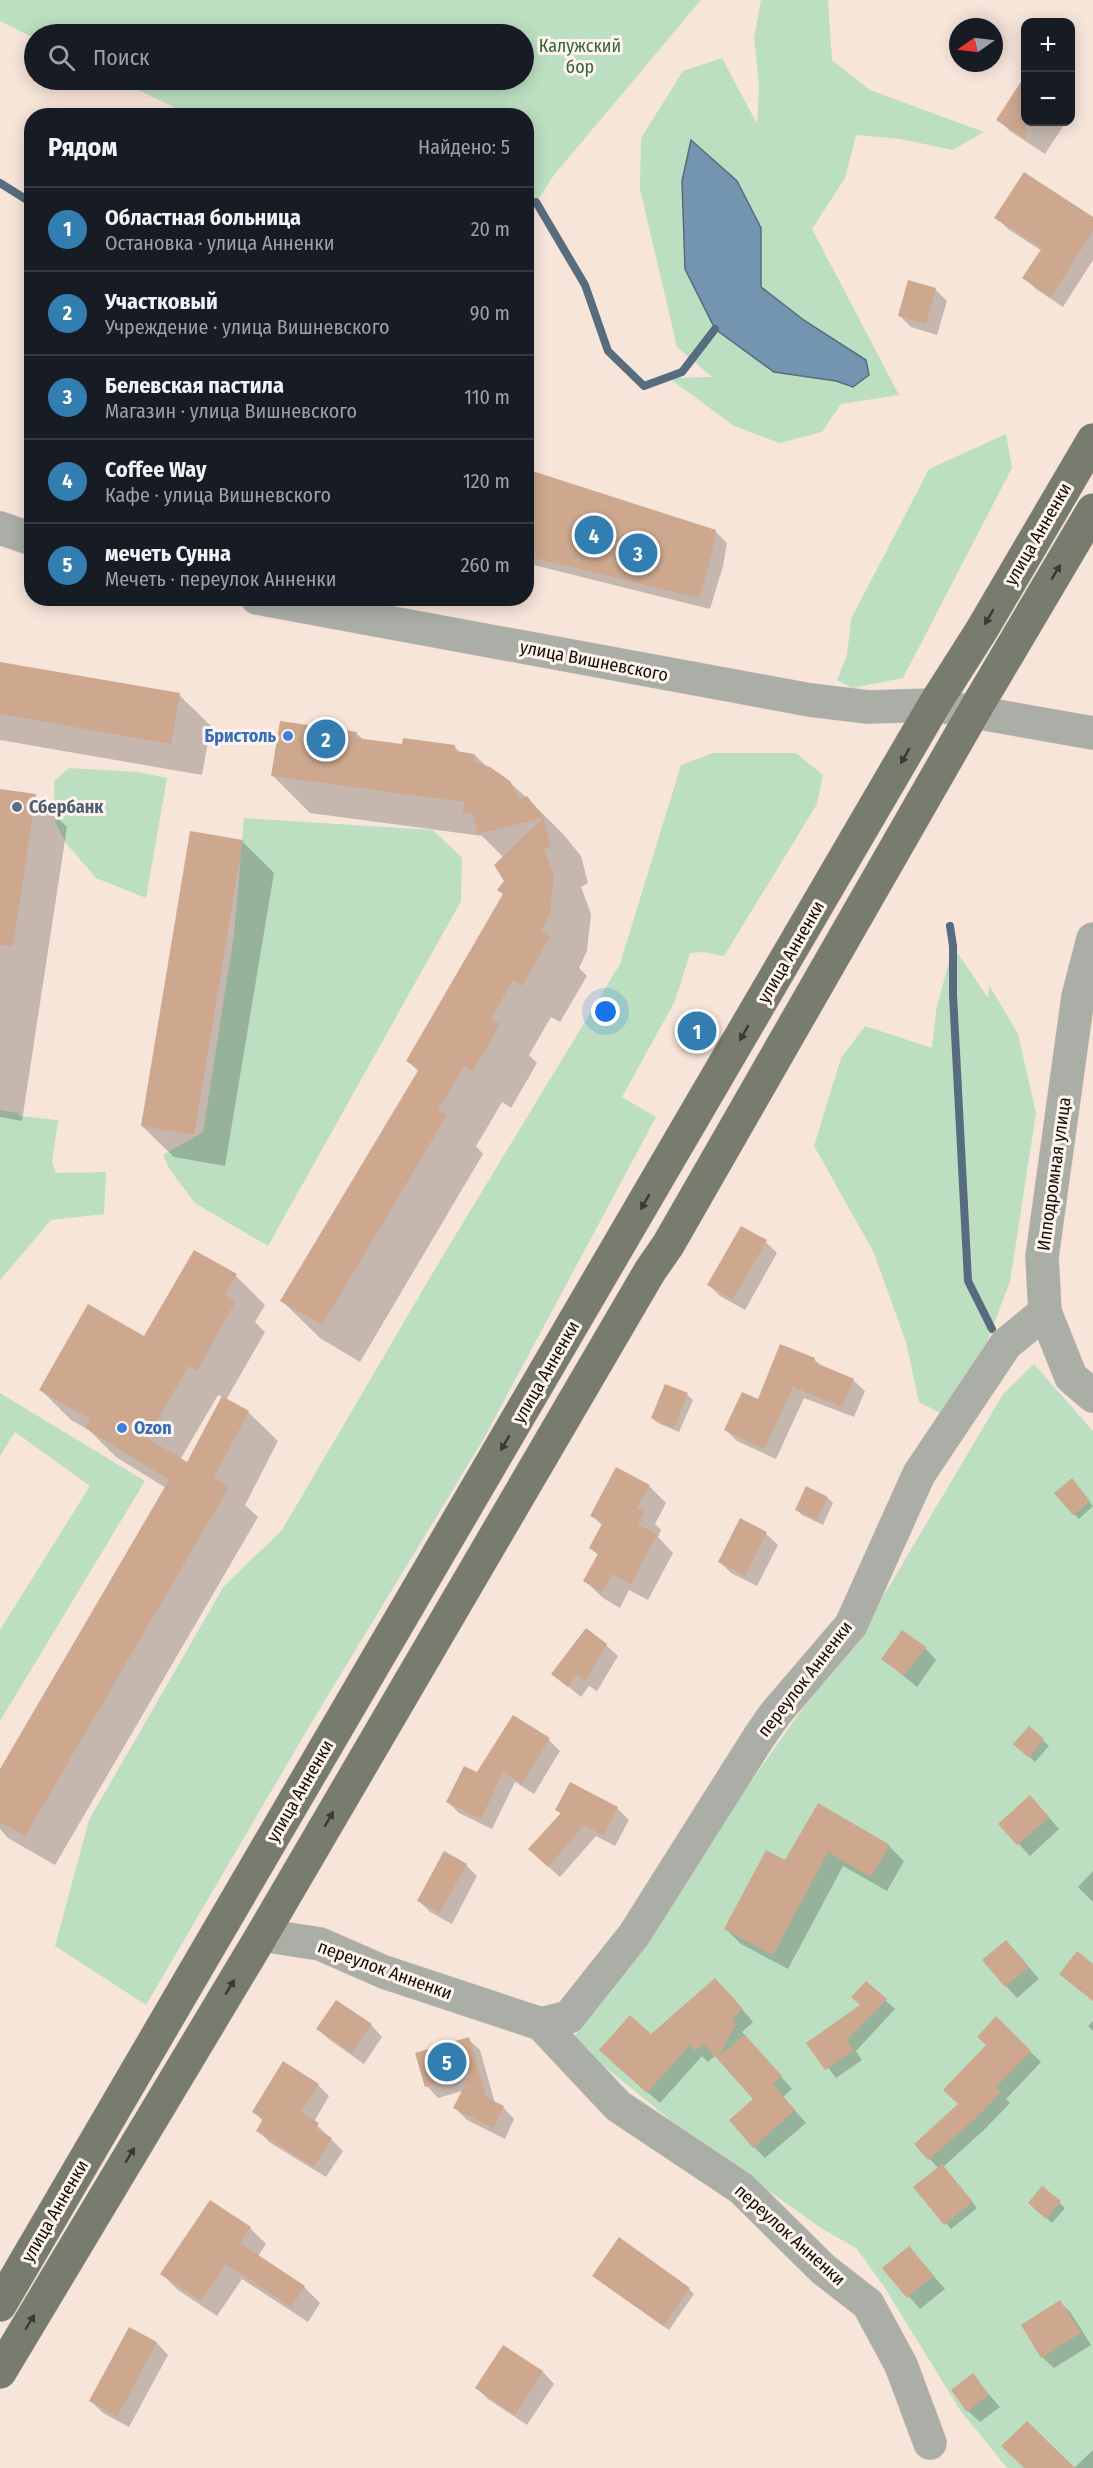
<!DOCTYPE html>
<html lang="ru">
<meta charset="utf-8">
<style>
body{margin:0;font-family:"Fira Sans Condensed",sans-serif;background:#242831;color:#f1f3f6}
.controls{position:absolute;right:18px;top:18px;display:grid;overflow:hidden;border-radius:12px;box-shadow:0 3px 15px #0003}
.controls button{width:54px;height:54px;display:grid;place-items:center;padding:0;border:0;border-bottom:2px solid #363941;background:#171b24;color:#f1f3f6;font:30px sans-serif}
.compass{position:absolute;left:949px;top:18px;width:54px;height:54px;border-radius:50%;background:#171b24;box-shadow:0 3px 15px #0003;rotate:256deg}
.you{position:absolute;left:606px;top:1012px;width:21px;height:21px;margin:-15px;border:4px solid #fff;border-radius:50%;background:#1a73e8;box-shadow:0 0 0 9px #1a73e833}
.badge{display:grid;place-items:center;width:39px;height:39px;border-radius:50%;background:#327eb1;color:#fff;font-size:20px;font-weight:700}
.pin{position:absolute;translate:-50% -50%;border:3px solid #fff;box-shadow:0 2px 6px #0006}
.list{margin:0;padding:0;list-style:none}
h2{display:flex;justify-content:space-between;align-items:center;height:78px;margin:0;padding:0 24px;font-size:26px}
h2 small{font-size:20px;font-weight:400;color:#9ea1a6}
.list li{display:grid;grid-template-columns:39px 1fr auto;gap:18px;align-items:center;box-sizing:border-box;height:84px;padding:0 24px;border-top:2px solid #363941}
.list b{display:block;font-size:22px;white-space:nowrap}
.list p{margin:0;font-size:20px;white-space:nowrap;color:#9ea1a6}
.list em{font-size:20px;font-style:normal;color:#9ea1a6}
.icon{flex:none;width:33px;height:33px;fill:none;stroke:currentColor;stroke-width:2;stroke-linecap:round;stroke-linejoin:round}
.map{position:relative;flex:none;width:1093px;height:2468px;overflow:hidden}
.search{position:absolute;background:#171b24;box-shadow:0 3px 15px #0003;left:24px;top:24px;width:510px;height:66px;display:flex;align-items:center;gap:15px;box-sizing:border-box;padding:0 21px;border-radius:33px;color:#9ea1a6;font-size:22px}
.panel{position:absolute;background:#171b24;box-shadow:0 3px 15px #0003;left:24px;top:108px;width:510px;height:498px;border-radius:24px}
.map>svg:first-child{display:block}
.green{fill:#bcdfc1}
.water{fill:#7495b0;stroke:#576c7e;stroke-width:1.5}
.shadow{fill:#0003;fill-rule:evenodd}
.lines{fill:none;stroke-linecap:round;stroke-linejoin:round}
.stream{stroke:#576c7e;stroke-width:8}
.building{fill:#cda88f}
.minor-casing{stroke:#d2c2b9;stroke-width:34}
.major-casing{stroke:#d2c2b9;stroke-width:34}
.minor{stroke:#abaea6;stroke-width:33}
.major{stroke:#787c6e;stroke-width:33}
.oneway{fill:#3b3931}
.shop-dot{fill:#3f7fe0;stroke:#fff4ed;stroke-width:2}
.service-dot{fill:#5c6f8a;stroke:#fff4ed;stroke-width:2}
.labels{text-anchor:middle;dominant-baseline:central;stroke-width:6;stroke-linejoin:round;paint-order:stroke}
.park-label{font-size:18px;fill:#31653c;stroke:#fff4ed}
.street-label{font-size:18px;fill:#120d09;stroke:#fff4ed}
.shop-label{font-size:18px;font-weight:bold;fill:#366cbe;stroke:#fff4ed;text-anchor:end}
.service-label{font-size:18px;font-weight:bold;fill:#4e5e75;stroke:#fff4ed;text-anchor:start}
</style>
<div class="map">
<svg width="1093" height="2468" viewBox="0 0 1093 2468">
<rect width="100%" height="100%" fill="#f7e5da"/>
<path class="green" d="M0,0H701L554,175L527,216L526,116L190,115L118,80H524V34H34V38L0,21Z
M761,0H828L832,60L870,90L984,132L953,150L900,139L856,135L845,178L812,229L899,395L841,404L822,432L779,443L734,426L669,378L712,377L677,347L640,189L641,138L683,71L722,58L757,124L759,86L754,38Z
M1006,434L1012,468L903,678L852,688L837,680L847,655L851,619L929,469Z
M713,753H796L823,775L817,804L724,956L704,952L690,953L675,1001L622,1097L656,1117L483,1440L310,1725L146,2005L55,1946L89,1820L224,1586L282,1530L438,1264L620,964L681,765Z
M69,768L138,772L167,778L146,898L96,878L66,843L55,822L54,781Z
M244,818L433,830L462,858L461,901L268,1246L195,1203L170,1170L163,1155L203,1132L234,935Z
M953,946L988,998L989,985L1018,1034L1036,1113L1010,1282L986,1344L946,1416L919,1402L906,1342L873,1251L814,1146L841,1058L865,1026L932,1048L936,1011Z
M0,1110L19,1113V1116L58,1120L52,1163L56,1173L106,1172L104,1214L51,1220L0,1280Z
M1034,1364L1093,1431V2468H1007L960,2410L883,2285L856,2248L821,2228L685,2132L572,2040L764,1763L887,1590L1003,1394Z
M0,1393L145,1481L0,1721V1630L90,1486L15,1432L0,1456Z"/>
<path class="water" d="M691,140L737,181L761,228V287L805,321L866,360L869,375L853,387L836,381L774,372L715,329L685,269L682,181Z"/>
<path class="shadow" d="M998,120L1060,122L1064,125L1045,154L1010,131Z
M996,217L1093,218V260L1063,307L1036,289L1024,278L1042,251L1008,229Z
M935,289L947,301L937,335L911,327L900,316Z
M526,471L715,531L727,543L723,566L710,609L526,563Z
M0,664L179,695L211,726L202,775L0,740Z
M356,733L364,740L403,746L455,747L462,754L475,755L488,768L509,782L526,797L564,835L581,856L588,883L581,887L591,914L587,951L579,968L587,976L560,1022L551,1017L529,1055L537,1063L511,1108L502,1102L488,1126L476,1146L483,1154L360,1362L320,1338L282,1301L419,1072L408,1061L504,895L506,881L504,858L482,836L310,813L272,775Z
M0,791L35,796L67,827L22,1121L0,1117Z
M243,842L274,873L225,1166L174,1157L142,1126Z
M766,1242L777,1253L745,1310L720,1296L709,1285Z
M236,1276L265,1305L255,1322L265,1332L226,1400L248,1412L278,1441L245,1505L258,1517L55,1865L8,1838L0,1829V1772L166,1488L116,1457L89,1430L71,1420L41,1390L145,1339ZM218,1395L223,1397L188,1464L180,1460Z
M814,1359L822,1367L853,1380L865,1391L854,1417L804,1398L776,1459L737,1441L726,1430Z
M687,1395L693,1400L679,1432L658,1423L652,1418Z
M649,1486L666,1503L655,1524L661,1530L658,1537L673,1553L648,1600L629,1590L620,1608L603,1598L585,1581L599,1556L591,1548L603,1526L592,1516Z
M1077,1486L1093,1506L1079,1519L1074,1514Z
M828,1498L833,1503L823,1525L802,1515L796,1509Z
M741,1520L766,1534L778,1545L757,1586L731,1573L719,1561Z
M606,1645L618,1656L597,1691L589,1686L581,1697L553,1674Z
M925,1648L936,1660L917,1687L883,1659Z
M1029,1728L1049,1746L1035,1762L1021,1749Z
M549,1740L560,1751L534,1794L515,1782L492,1829L459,1813L448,1802Z
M570,1784L618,1809L629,1820L615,1846L596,1836L560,1877L542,1861L561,1814L557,1810Z
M819,1805L889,1846L904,1861L887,1891L843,1866L788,1969L741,1944L726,1929L785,1862Z
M1041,1808L1059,1829L1030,1856L1000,1824Z
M466,1865L477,1876L452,1924L430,1912L419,1901Z
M1093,1871V1902L1078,1887Z
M1018,1954L1039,1979L1017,1998L1006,1986Z
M727,1991L753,2022L742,2032L792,2089L783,2097L806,2123L765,2158L754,2147L755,2100L716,2055L708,2062L702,2056L660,2103L612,2062Z
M885,2000L895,2009L856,2051L862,2060L836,2078L809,2043L862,2005Z
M996,2019L1041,2062L1006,2099L1010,2103L985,2129L943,2167L977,2208L951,2229L915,2187L938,2168L916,2144L960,2105L988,2046Z
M1093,2021V2031L1088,2026Z
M371,2025L382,2037L364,2064L330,2040L318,2029Z
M468,2039L480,2050L495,2103L503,2107L514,2119L505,2139L467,2120L455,2108L465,2090L438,2098L427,2086Z
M318,2085L329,2096L314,2122L343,2151L326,2177L269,2142L258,2130L263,2121L254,2112Z
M1043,2188L1065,2208L1052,2223L1035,2208Z
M250,2228L266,2244L258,2256L304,2287L320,2303L308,2322L242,2279L217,2316L178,2290L162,2274Z
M909,2248L945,2289L920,2309L884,2268Z
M594,2276L689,2289L694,2294L669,2330Z
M1060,2302L1071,2313L1091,2345L1054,2368L1042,2357Z
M130,2329L157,2343L168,2355L129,2427L103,2413L91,2401Z
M503,2347L543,2372L554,2384L527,2425L488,2399L477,2388Z
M972,2375L1000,2407L980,2422L968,2411Z
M1093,2450V2468H1074Z"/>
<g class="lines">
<path class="stream" d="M0,183L32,203
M526,204L536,202L585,285L608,351L644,386L682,372L715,329
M950,926L953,946V995L968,1281L992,1329"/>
</g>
<path class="building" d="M1026,74V139L996,120Z
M1024,172L1093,217V231L1051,297L1022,278L1042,248L994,218Z
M908,280L936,288L926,324L898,316Z
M526,469L716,530L712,554L699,598L526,556Z
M0,662L180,693L171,744L0,714Z
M280,721L357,732L356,738L402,744L403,738L455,745V751L475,754L474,762L490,767L510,781L520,799L527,796L543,817L551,846L544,849L554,875L550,913L541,932L550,937L522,986L513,980L491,1019L500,1024L473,1071L464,1066L438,1110L447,1115L322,1325L280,1301L419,1069L406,1061L503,894L497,890L504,881L494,865L543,818L478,834L472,813H463L464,802L271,776Z
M0,789L36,794L13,946L0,945Z
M190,831L243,840L194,1135L141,1126Z
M741,1226L767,1240L733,1300L707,1285Z
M194,1250L237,1274L225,1295L236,1301L197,1371L189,1366L147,1438L187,1462L222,1396L249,1411L214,1478L229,1487L25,1836L0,1822V1769L169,1480L85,1428L90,1419L39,1390L88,1304L144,1336Z
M780,1344L815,1358L814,1362L854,1379L842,1407L793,1387L764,1449L724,1430L742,1392L758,1399Z
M665,1384L688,1393L674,1428L651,1418Z
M616,1467L650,1485L637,1508L645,1512L638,1525L657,1534L631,1584L612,1574L602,1592L583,1581L598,1554L589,1548L603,1522L590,1516Z
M1072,1478L1090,1501L1073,1515L1054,1493Z
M806,1486L828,1497L817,1520L795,1510Z
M740,1518L767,1532L745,1576L718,1562Z
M586,1628L607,1644L585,1681L577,1675L568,1687L551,1674Z
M902,1630L926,1647L904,1676L881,1659Z
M513,1715L550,1738L522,1784L503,1772L481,1819L446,1802L464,1766L477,1772Z
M1029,1726L1044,1739L1029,1758L1013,1744Z
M570,1782L618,1807L604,1836L584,1825L548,1867L528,1849L561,1813L555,1810Z
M1030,1795L1049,1817L1017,1845L998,1824Z
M818,1803L890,1845L871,1877L828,1852L773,1955L724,1929L766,1850L785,1860Z
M444,1851L467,1864L440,1913L417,1901Z
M1006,1940L1029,1967L1005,1987L982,1960Z
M1077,1951L1093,1964V2001L1059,1974Z
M715,1978L743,2009L732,2019L736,2024L719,2056L745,2035L782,2076L773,2084L795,2110L753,2148L729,2120L753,2099L704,2044L695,2051L690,2045L647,2093L599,2050L630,2015L651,2034Z
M866,1981L887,1999L847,2040L854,2050L825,2070L806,2043L860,2005L851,1997Z
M336,2000L372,2024L352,2053L316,2029Z
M996,2016L1031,2051L996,2087L1001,2092L975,2119L928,2160L914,2144L958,2104L943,2090L986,2045L977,2037Z
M469,2037L486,2097L504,2106L493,2128L453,2108L471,2073L425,2087L415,2053Z
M283,2061L319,2084L301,2112L319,2123L316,2128L332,2138L314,2167L256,2131L263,2119L252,2112Z
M942,2164L973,2202L944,2225L913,2187Z
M1042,2186L1061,2201L1046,2219L1028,2203Z
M210,2200L251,2227L240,2243L305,2286L291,2307L226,2264L201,2301L160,2274Z
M619,2237L690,2288L663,2326L592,2276Z
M909,2246L934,2276L907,2298L882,2268Z
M1060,2300L1081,2333L1041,2358L1021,2325Z
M129,2327L157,2342L117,2417L89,2401Z
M503,2345L543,2371L515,2415L475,2388Z
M973,2373L989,2395L967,2412L951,2390Z
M1027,2421L1075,2468H1024L1001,2446Z"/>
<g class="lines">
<g class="minor-casing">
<path id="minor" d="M0,528L32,539
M257,598L810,700L868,707L934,705L1093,733
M1093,939L1078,997L1042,1257L1045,1312L1071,1377L1093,1396
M262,1935L320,1944L384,1972L541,2024L569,2017L634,1935L759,1737L775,1714L851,1625L919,1474L1006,1344L1045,1312
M541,2024L618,2106L741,2188L823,2269L868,2304L901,2365L930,2443"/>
</g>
<g class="major-casing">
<path id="major" d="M0,2305L934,705L981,631L1093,440
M0,2372L262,1935L650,1271L668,1245L973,713L1093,510"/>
</g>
<use href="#minor" class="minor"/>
<use href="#major" class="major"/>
</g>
<defs><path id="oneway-solid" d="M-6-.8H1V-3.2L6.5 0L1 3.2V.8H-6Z" transform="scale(1.5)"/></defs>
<g class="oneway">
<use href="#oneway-solid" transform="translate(1056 572) rotate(-59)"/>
<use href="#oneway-solid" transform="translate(989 617) rotate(120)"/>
<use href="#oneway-solid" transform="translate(905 756) rotate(120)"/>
<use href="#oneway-solid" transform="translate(744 1033) rotate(120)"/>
<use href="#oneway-solid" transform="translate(645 1202) rotate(120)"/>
<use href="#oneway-solid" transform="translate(505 1443) rotate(120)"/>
<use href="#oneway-solid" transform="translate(329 1819) rotate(-60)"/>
<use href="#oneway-solid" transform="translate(230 1987) rotate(-59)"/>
<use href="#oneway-solid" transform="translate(130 2155) rotate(-59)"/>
<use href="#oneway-solid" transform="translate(30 2322) rotate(-59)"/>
</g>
<g class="shop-dot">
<circle cx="288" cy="736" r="6"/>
<circle cx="122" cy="1428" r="6"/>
</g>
<circle class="service-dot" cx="17" cy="807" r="6"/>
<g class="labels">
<g class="park-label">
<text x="580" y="46">Калужский<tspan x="580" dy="21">бор</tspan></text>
</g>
<g class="street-label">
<text transform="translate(1038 534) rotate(-60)">улица Анненки</text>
<text transform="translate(594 661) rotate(11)">улица Вишневского</text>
<text transform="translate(791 952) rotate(-60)">улица Анненки</text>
<text transform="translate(1054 1174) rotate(-82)">Ипподромная улица</text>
<text transform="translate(546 1372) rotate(-60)">улица Анненки</text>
<text transform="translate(805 1679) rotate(-52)">переулок Анненки</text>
<text transform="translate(300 1791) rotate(-60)">улица Анненки</text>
<text transform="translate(385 1970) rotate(20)">переулок Анненки</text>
<text transform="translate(55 2211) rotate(-60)">улица Анненки</text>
<text transform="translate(790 2235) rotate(42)">переулок Анненки</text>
</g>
<g class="shop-label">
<text x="276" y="736">Бристоль</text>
<text x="134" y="1428" text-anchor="start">Ozon</text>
</g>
<g class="service-label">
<text x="29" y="807">Сбербанк</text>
</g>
</g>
</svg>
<div class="controls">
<button>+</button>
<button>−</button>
</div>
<svg class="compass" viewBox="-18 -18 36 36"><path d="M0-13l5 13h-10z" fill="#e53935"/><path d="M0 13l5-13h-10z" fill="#9ea1a6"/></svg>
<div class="you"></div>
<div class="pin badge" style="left:697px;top:1031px">1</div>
<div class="pin badge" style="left:326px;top:739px">2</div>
<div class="pin badge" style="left:638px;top:553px">3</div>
<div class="pin badge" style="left:594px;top:535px">4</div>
<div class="pin badge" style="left:447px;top:2062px">5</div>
<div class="search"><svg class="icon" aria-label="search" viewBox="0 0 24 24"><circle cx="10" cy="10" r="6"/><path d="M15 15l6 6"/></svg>Поиск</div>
<section class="panel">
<h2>Рядом<small>Найдено: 5</small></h2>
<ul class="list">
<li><span class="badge">1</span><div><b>Областная больница</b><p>Остановка · улица Анненки</p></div><em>20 m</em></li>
<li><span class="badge">2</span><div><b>Участковый</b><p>Учреждение · улица Вишневского</p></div><em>90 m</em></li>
<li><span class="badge">3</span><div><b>Белевская пастила</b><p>Магазин · улица Вишневского</p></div><em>110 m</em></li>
<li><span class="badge">4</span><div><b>Coffee Way</b><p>Кафе · улица Вишневского</p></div><em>120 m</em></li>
<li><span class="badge">5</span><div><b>мечеть Сунна</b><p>Мечеть · переулок Анненки</p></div><em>260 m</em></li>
</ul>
</section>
</div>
